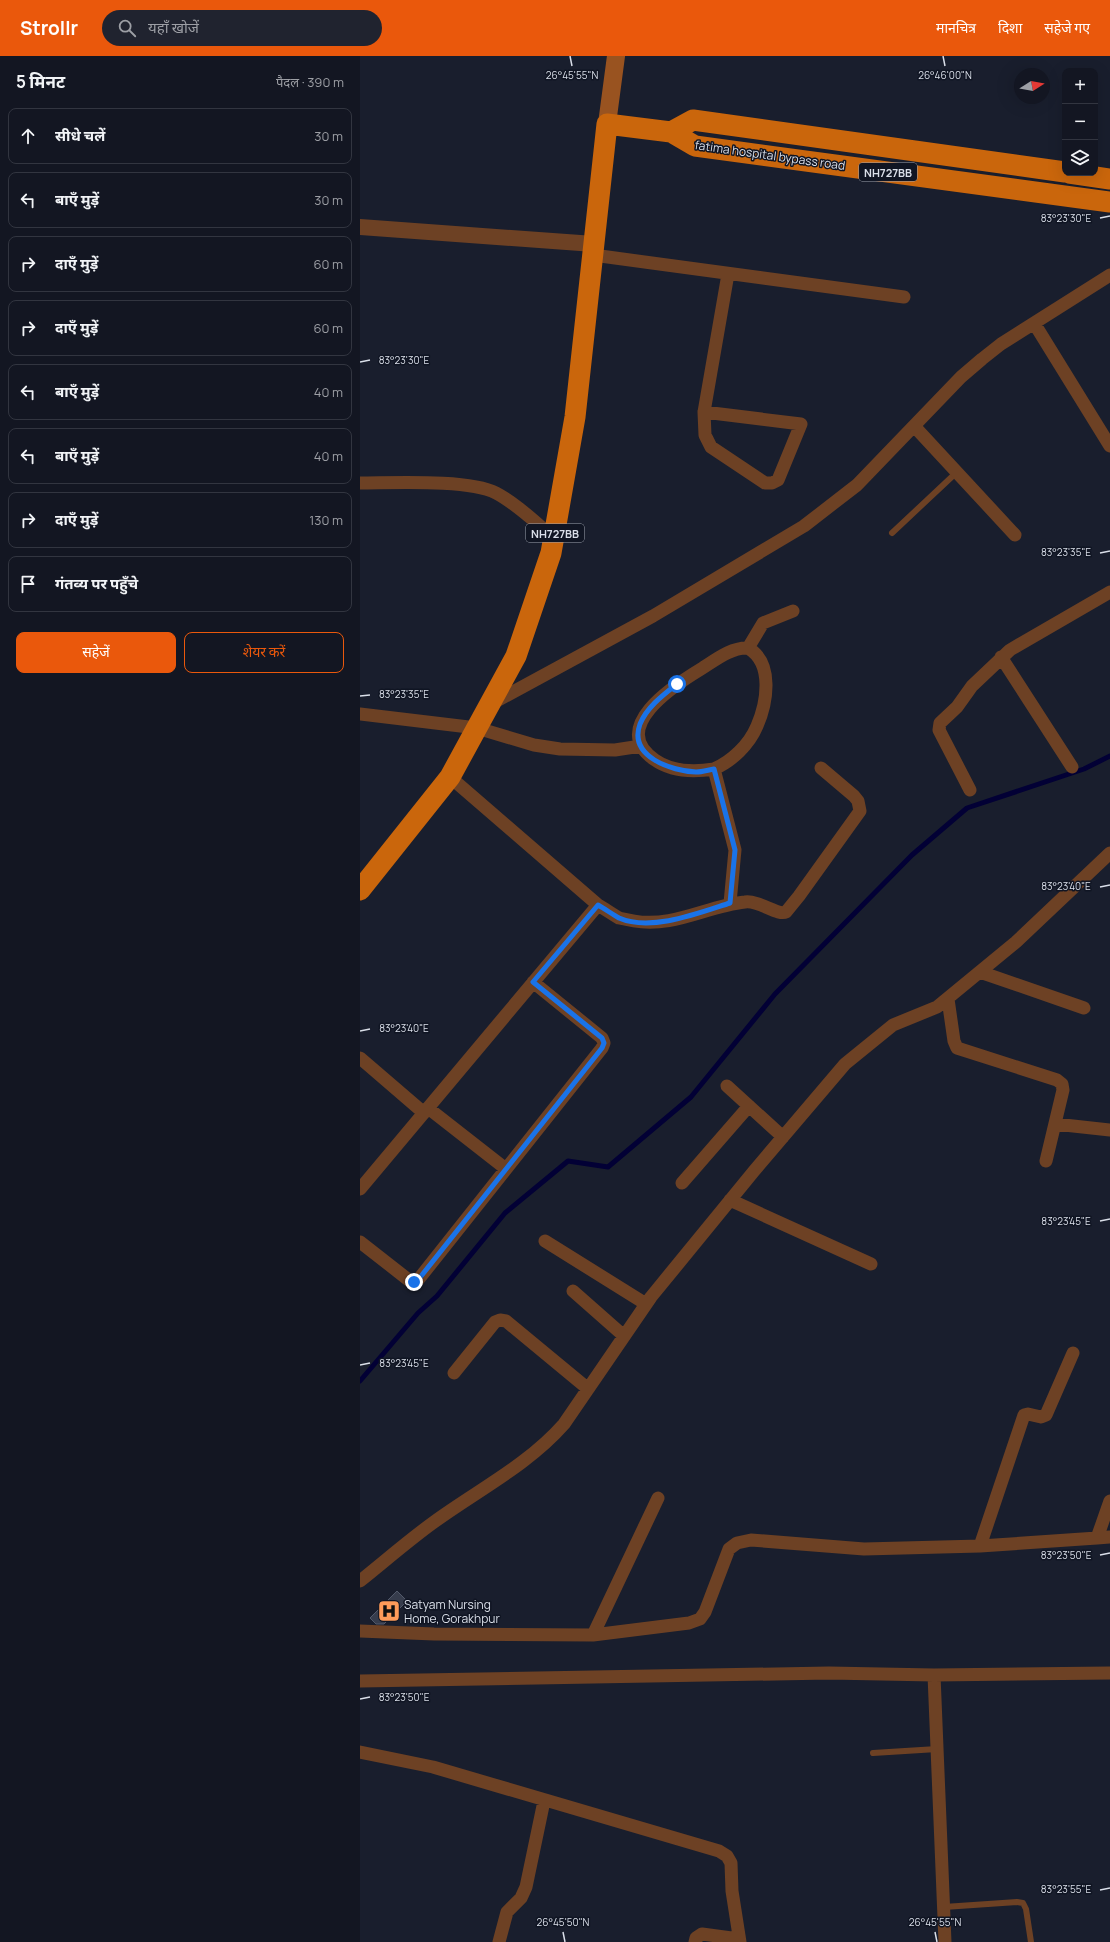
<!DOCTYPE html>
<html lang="hi">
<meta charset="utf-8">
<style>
body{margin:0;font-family:Manrope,"Noto Sans Devanagari",sans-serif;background:#20232f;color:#f1f3f6}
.controls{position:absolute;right:12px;top:12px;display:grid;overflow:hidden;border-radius:8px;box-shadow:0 4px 16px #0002}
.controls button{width:36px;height:36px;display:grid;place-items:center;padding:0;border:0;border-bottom:1px solid #323540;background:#131622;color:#f1f3f6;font:20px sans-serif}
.compass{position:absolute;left:654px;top:12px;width:36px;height:36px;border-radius:50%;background:#131622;box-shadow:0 4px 16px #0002;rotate:79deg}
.stop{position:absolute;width:12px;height:12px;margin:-9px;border:3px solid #1a73e8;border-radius:50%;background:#fff}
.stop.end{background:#1a73e8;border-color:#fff;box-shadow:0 1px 4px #0008}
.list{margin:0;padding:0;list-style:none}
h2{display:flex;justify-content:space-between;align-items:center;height:52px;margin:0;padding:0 16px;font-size:17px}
h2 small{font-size:13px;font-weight:400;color:#9d9fa5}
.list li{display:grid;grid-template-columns:26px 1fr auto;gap:12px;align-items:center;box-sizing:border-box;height:56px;margin:0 8px 8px;padding:0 8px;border:1px solid #323540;border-radius:8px}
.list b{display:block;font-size:15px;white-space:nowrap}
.list em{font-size:13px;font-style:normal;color:#9d9fa5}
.actions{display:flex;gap:8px;padding:12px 16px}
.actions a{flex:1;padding:9px 0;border:1px solid #ea580c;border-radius:8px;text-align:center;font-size:14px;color:#ea580c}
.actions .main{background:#ea580c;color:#fff}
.icon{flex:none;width:22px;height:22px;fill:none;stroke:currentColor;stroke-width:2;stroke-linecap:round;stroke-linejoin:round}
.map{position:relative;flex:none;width:750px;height:1886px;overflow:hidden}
header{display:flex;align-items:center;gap:24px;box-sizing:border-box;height:56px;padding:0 20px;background:#ea580c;color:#fff}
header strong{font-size:19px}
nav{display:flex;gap:22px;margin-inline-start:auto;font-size:14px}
.search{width:280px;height:36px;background:#20232f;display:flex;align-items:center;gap:10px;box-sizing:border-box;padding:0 14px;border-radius:22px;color:#9d9fa5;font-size:15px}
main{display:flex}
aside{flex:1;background:#131622}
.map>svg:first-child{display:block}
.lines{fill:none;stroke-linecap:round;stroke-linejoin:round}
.stream{stroke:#020035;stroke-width:5}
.building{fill:#363c4c;stroke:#52596a}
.service{stroke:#6d4124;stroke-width:6}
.minor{stroke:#6d4124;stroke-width:13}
.tertiary{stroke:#6d4124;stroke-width:16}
.secondary{stroke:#995320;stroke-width:18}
.trunk{stroke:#ca660c;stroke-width:21}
.route{stroke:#1a73e8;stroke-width:5}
.ticks{fill:none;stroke:#dadfe9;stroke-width:1.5}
.labels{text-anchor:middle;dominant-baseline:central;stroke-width:3;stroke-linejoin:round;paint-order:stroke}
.shield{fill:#101523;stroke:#9da2ae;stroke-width:1}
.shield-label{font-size:11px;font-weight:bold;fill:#dadfe9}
.street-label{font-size:12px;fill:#dadfe9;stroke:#101523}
.poi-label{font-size:12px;fill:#dadfe9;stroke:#101523;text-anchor:start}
.ticks-label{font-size:10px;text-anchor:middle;fill:#dadfe9;stroke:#101523;stroke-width:3;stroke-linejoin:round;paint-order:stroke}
</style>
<header>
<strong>Strollr</strong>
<div class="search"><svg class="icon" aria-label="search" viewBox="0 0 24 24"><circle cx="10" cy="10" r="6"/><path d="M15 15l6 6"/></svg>यहाँ खोजें</div>
<nav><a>मानचित्र</a><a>दिशा</a><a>सहेजे गए</a></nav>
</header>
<main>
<aside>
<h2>5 मिनट<small>पैदल · 390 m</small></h2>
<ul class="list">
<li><svg class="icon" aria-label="ahead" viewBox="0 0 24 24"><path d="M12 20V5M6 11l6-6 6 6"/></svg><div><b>सीधे चलें</b></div><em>30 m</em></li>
<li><svg class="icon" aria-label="left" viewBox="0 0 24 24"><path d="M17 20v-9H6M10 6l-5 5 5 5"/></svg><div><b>बाएँ मुड़ें</b></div><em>30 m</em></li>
<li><svg class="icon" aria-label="right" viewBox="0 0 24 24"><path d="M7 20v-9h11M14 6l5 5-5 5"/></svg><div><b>दाएँ मुड़ें</b></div><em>60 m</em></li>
<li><svg class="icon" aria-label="right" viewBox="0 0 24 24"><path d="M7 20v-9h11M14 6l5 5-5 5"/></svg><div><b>दाएँ मुड़ें</b></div><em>60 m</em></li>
<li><svg class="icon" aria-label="left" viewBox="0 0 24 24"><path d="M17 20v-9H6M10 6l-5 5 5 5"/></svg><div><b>बाएँ मुड़ें</b></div><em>40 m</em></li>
<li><svg class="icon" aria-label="left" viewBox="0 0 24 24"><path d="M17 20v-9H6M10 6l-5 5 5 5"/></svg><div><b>बाएँ मुड़ें</b></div><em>40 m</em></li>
<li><svg class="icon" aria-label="right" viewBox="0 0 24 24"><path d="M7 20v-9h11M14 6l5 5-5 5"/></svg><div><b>दाएँ मुड़ें</b></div><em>130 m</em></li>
<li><svg class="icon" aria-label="arrive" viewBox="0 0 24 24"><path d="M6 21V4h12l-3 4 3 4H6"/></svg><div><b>गंतव्य पर पहुँचे</b></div></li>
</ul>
<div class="actions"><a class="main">सहेजें</a><a>शेयर करें</a></div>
</aside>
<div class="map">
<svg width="750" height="1886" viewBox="0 0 750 1886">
<rect width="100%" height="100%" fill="#191e2d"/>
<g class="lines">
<path class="stream" d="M0,1325L58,1257L77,1240L145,1157L208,1105L248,1111L331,1041L415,938L552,799L607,752L724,713L750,700"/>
</g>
<path class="building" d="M37,1535L47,1545L24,1568H16L10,1562Z"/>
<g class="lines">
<path class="service" d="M532,477L597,416
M513,1697L577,1693
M584,1851L657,1846L663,1847L666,1853L671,1886"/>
<path class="minor" d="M233,199L544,241
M674,267L750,390
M344,356L345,379L351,391L405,427H412L418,424L441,368L344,356L368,218
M554,370L655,479
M0,427C33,427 109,423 136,437C157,448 176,467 194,482
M388,592L403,567L433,555
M641,601L712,711
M131,648L293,560L444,470L497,429L601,321L622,303L641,288L750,219
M0,658L117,672L174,689L200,693L255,694L281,690
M354,713C335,716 312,716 295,704C248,672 313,630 341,613C354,605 371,591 388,592C414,607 407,647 397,670C389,689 372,705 354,713L375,794L370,847
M90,721L238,849C245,853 252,858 259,862C264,863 269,864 274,865C313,872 347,850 385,846C399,844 418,860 426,856L439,840L500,755L498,745L494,740L461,712
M610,734L579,674L580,667L597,651L612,630L650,594L750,536
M620,916L724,952
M588,943L594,985L597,992L697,1024L702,1028L703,1034L686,1105
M0,1002L64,1057
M367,1030L423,1081
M68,1052L146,1113
M695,1068L750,1074
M322,1127L389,1050
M0,1133L238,849
M370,1144L511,1208
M185,1185L286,1248
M0,1186L50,1225L54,1226L58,1224L242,992L244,987L242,982L173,926
M213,1235L264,1280
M94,1317L135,1266L140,1264L146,1265L227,1332
M737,1482L750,1481
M620,1490L664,1359L668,1358L681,1361L686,1359L713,1297
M0,1525C25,1505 49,1484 74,1466C118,1434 168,1409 204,1368L291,1241L394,1115L485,1008L533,969L577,951L656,886L750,797
M0,1575L74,1578L233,1579L329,1567L340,1563L345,1556L369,1493L377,1487L391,1484L504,1493L620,1490L737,1482L750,1445
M233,1579L298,1442
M574,1619L585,1886
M0,1625L469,1617L574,1619L750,1617
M0,1696L73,1711L359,1795L367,1800L371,1807L372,1835L380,1886
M139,1886L147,1856L161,1842L166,1831L184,1745
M335,1886L336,1882L342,1878L379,1883"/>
<path class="tertiary" d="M0,171L234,188"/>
<path class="secondary" d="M247,68L256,0"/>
<path class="trunk" d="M311,76L333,64L705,116
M709,117L750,123
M0,834L90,721L156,600L191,497L215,361L247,68L311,76L335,90L750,146"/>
</g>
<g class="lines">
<path class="route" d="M54,1226L58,1224L242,992L244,987L242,982L173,926L238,849C245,853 252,858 259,862C291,876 339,857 370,847L375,794L354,713C348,714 342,716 336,716C312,715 268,701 280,668C287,651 303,639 317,628"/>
</g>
<path class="ticks" d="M210,0L212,10M583,0L585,10M740,162L750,160M0,306L10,304M740,497L750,495M0,640L10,639M740,831L750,829M0,975L10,973M740,1165L750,1163M0,1309L10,1307M740,1499L750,1497M0,1643L10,1641M740,1834L750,1832M203,1876L205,1886M575,1876L577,1886"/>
<defs>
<g id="hospital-square" transform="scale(1.15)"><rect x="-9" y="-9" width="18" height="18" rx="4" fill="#fe9b59" stroke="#101523"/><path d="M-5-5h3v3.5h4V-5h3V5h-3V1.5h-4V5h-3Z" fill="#111"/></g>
</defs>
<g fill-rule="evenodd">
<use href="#hospital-square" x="29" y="1555"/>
</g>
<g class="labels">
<g class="shield">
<rect x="499" y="107" width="58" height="18" rx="3"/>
<rect x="166" y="468" width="58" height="18" rx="3"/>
</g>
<g class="shield-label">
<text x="528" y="116">NH727BB</text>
<text x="195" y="477">NH727BB</text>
</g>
<g class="street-label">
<text transform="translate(410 99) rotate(8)">fatima hospital bypass road</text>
</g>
<g class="poi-label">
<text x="44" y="1548">Satyam Nursing<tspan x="44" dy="14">Home, Gorakhpur</tspan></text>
</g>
</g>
<g class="ticks-label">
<text x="212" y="23">26°45'55"N</text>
<text x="585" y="23">26°46'00"N</text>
<text x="706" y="166">83°23'30"E</text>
<text x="44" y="308">83°23'30"E</text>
<text x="706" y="500">83°23'35"E</text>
<text x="44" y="642">83°23'35"E</text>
<text x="706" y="834">83°23'40"E</text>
<text x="44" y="976">83°23'40"E</text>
<text x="706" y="1169">83°23'45"E</text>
<text x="44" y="1311">83°23'45"E</text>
<text x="706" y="1503">83°23'50"E</text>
<text x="44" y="1645">83°23'50"E</text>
<text x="706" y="1837">83°23'55"E</text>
<text x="203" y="1870">26°45'50"N</text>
<text x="575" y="1870">26°45'55"N</text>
</g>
</svg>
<div class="controls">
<button>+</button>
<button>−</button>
<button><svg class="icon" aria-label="layers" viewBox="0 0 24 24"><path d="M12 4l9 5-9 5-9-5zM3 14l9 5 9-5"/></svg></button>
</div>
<svg class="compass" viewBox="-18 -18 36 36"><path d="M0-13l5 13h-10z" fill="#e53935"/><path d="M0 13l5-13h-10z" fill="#9d9fa5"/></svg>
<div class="stop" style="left:317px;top:628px"></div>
<div class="stop end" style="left:54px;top:1226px"></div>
</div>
</main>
